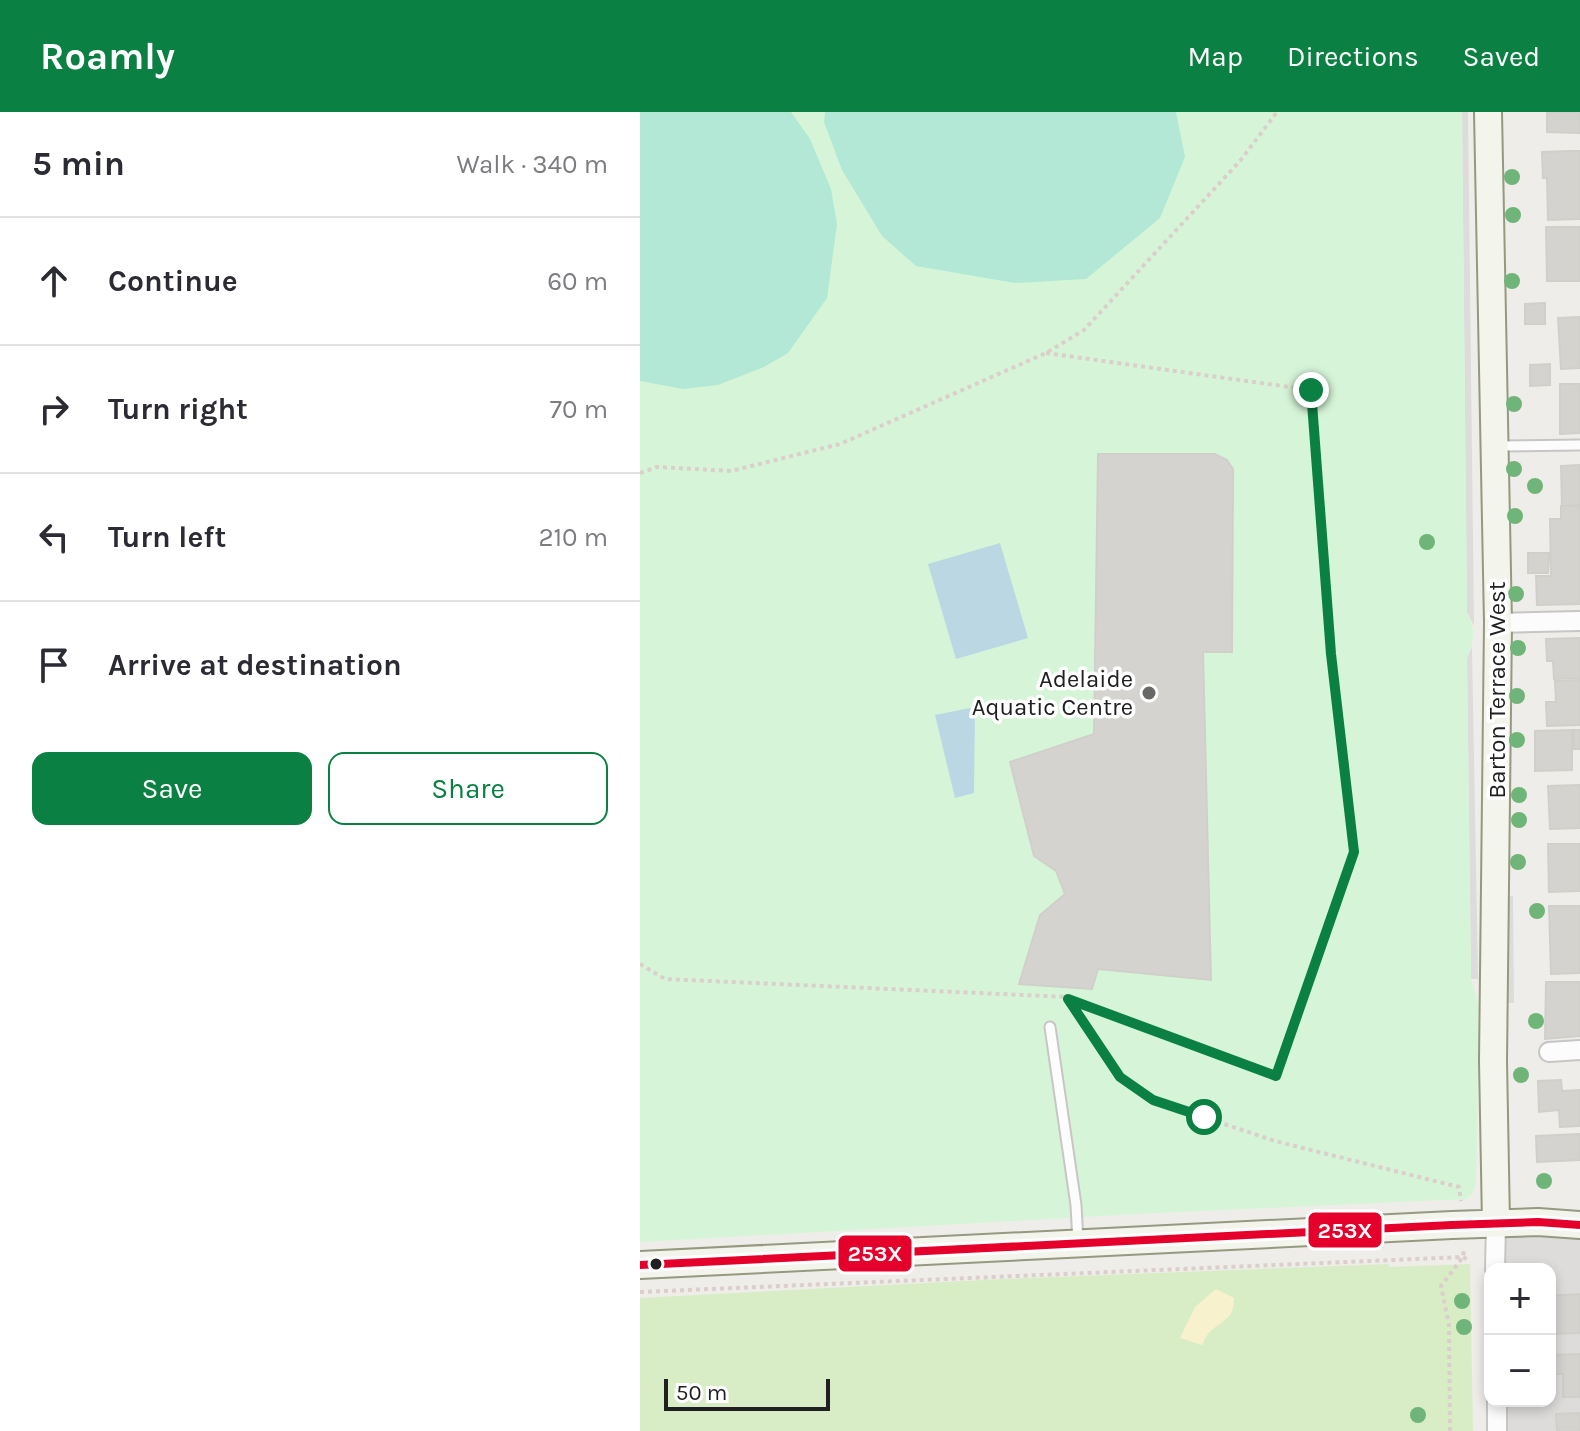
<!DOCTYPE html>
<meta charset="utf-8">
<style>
body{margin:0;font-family:Karla,sans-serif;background:#f7f7f7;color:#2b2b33}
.controls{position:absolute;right:24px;bottom:24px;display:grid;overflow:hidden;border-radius:16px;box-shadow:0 4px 12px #0003}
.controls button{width:72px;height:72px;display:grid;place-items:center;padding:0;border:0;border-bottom:2px solid #e1e1e2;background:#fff;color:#2b2b33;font:40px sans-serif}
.scale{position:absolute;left:24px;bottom:20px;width:166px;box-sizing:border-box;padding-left:8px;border:4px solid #202020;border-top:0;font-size:22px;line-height:28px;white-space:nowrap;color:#202020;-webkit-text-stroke:6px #fff;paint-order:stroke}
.stop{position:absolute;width:24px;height:24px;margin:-18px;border:6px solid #0b8043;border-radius:50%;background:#fff}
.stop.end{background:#0b8043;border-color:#fff;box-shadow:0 2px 8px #0008}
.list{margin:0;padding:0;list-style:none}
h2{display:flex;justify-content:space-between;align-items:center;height:104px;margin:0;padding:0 32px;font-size:34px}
h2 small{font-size:26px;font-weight:400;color:#7c7c81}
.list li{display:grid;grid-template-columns:52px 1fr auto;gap:24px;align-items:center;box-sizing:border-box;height:128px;padding:0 32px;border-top:2px solid #e1e1e2}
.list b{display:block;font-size:30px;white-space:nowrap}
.list em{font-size:26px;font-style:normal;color:#7c7c81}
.actions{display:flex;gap:16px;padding:24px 32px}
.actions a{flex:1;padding:18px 0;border:2px solid #0b8043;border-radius:16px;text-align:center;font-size:28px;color:#0b8043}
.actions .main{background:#0b8043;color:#fff}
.icon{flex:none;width:44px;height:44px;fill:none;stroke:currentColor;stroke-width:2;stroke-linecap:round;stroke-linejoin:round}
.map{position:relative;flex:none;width:940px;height:1319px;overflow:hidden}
header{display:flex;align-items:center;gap:48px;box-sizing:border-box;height:112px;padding:0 40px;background:#0b8043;color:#fff}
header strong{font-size:38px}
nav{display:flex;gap:44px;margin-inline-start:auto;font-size:28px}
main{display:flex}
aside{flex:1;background:#fff}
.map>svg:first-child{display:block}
.residential{fill:#dddcda}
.religious{fill:#dcdcda}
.grass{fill:#d8edc6}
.sand{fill:#f7f2cd}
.park{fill:#d6f5d8}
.pitch{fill:#b2e8d5}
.water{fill:#bbd7e3}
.building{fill:#d5d3d0;stroke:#d1cfca;stroke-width:2}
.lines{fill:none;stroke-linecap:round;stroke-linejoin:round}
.lane-casing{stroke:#c7c6c5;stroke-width:13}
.street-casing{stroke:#c7c6c5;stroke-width:22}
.secondary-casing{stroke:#95997f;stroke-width:30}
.path{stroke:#dcceca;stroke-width:4;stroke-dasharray:4 4;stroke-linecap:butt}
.lane{stroke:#fcfcfc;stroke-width:9}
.street{stroke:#fcfcfc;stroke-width:18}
.secondary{stroke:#f3f4ec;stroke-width:26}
.bus-1-casing{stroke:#fff;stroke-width:14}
.bus-1{stroke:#e4002b;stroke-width:8}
.tree{fill:#6fb478}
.route{stroke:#0b8043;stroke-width:10}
.poi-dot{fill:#686866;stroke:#fff;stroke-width:3}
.bus-dot{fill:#202020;stroke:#fff;stroke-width:3}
.labels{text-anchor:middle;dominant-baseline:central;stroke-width:7;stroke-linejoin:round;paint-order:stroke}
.poi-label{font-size:24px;fill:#202020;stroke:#fff;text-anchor:end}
.street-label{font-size:24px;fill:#202020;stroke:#fff}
.line-badge{stroke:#fff;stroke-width:3}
.badge-label{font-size:22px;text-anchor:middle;font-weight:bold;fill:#fff}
</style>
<header>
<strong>Roamly</strong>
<nav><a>Map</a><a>Directions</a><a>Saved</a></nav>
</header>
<main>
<aside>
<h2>5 min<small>Walk · 340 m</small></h2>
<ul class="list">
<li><svg class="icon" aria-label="ahead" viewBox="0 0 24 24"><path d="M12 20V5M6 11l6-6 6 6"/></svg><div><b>Continue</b></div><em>60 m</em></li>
<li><svg class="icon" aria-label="right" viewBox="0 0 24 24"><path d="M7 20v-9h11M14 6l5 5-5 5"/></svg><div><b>Turn right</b></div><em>70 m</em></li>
<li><svg class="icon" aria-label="left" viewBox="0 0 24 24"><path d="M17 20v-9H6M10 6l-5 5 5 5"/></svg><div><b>Turn left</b></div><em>210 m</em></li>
<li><svg class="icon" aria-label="arrive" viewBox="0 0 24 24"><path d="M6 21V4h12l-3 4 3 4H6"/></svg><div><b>Arrive at destination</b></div></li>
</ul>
<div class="actions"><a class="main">Save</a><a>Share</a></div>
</aside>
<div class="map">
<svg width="940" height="1319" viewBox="0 0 940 1319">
<rect width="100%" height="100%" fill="#eeede9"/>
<path class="residential" d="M856,1111L940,1113V1319H857V1289H910V1157H855Z"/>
<path class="religious" d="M822,0H828L834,514L827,500Z
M832,535L838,867H831L827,546Z
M866,784H873L874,891H866Z"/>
<path class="grass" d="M749,1152V1155L830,1152L833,1319H0V1186L363,1167Z"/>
<path class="sand" d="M576,1177L594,1186C594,1205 587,1206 573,1217C568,1220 565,1227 562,1233L540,1226L555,1195Z"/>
<path class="park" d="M0,0H822L827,500C835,516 835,529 827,546L831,867L839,894L836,1069L833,1081L826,1087L497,1102L0,1130Z"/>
<path class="pitch" d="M0,0H151L170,27L191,77L197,112L187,186L148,241L124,255L78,273L43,277L0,269Z
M185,0H536L545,45L520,106L446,167L375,171L276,154L242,124L202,58L184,10Z"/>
<path class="water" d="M360,431L388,526L316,547L288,452Z
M335,595L334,681L315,686L295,603Z"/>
<path class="building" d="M907,0H940V21L907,20Z
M932,39H940V107L908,108L907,66H903L902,40Z
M906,115H940V169H907Z
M905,191V212H885V192Z
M940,205V256L921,257L918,206Z
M910,252V273L890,274V253Z
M920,272H940V321L920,322Z
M458,342H575L587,348L593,357L592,540H563L571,868L458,857L452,877L379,872L400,803L425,782L416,759L394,744L370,650L454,622Z
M940,353V393L922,394L921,354Z
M921,394H940V492L897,493L896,464H911L910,407H921Z
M888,441H909L908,461H888Z
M940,526V566L914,567L913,549H907L906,527Z
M940,568V613L907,614L906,590H916L915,569Z
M932,618V658L895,659V619Z
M934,618H940V637H934Z
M940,673V716L910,717L908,674Z
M908,732H940V779L909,780Z
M909,794H940V861L911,862Z
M906,870H940V924L905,927Z
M921,968L922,979L940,978V1014L920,1015L919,998L899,1000L898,969Z
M940,1022V1048L897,1050L896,1024Z
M940,1182V1221L910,1222V1184Z
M940,1242V1285H923V1262H914V1243Z
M940,1301V1319H917L916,1302Z"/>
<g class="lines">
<g class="lane-casing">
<path id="lane" d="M858,334L940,333
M410,915L436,1093L438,1130"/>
</g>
<g class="street-casing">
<path id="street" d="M858,511L940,509
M909,940L940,938
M855,1157L856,1111
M857,1289V1319"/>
</g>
<g class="secondary-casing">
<path id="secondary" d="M848,0L858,511L853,949L856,1111
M0,1153L812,1113L898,1110L940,1113"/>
</g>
<path class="path" d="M406,241L671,278L691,542L714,740L636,964L428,887L480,965L513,988L635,1029L819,1075L821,1089
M0,361L17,355L91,359L200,332L406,241L444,218L600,49L637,0
M0,852L25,867L428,885
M0,1180L823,1145L830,1149
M810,1319L809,1213L801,1174L823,1145L824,1137"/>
<use href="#lane" class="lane"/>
<use href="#street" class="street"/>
<use href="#secondary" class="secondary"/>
<g class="bus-1-casing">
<path id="bus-1" d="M0,1153L812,1113L898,1110L940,1113"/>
</g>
<use href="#bus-1" class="bus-1"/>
</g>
<g class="tree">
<circle cx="872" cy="65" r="8"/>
<circle cx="873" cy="103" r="8"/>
<circle cx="872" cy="169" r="8"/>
<circle cx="874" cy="292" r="8"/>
<circle cx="874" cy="357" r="8"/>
<circle cx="895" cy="374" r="8"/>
<circle cx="875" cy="404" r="8"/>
<circle cx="787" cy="430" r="8"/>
<circle cx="876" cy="482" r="8"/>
<circle cx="878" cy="536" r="8"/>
<circle cx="877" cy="584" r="8"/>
<circle cx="877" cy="628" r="8"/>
<circle cx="879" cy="683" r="8"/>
<circle cx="879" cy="708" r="8"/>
<circle cx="878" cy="750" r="8"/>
<circle cx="897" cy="799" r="8"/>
<circle cx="896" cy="909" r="8"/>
<circle cx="881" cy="963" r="8"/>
<circle cx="904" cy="1069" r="8"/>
<circle cx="822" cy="1189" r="8"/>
<circle cx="824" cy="1215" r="8"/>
<circle cx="778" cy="1303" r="8"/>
</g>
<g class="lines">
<path class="route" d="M564,1005L513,988L480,965L428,887L636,964L714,740L691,542L671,278"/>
</g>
<circle class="poi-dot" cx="509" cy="581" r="8"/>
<circle class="bus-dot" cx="16" cy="1152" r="7"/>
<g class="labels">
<g class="poi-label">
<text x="493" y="567">Adelaide<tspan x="493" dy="28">Aquatic Centre</tspan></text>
</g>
<g class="street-label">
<text transform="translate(857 578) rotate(-90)">Barton Terrace West</text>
</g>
</g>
<g class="line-badge">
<rect x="667" y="1099" width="76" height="38" rx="8" fill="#e4002b"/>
<rect x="197" y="1122" width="76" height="39" rx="8" fill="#e4002b"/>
</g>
<g class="badge-label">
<text x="705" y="1126">253X</text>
<text x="235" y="1149">253X</text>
</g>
</svg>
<div class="controls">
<button>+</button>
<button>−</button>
</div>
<div class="scale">50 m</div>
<div class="stop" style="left:564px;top:1005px"></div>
<div class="stop end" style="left:671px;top:278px"></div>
</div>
</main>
